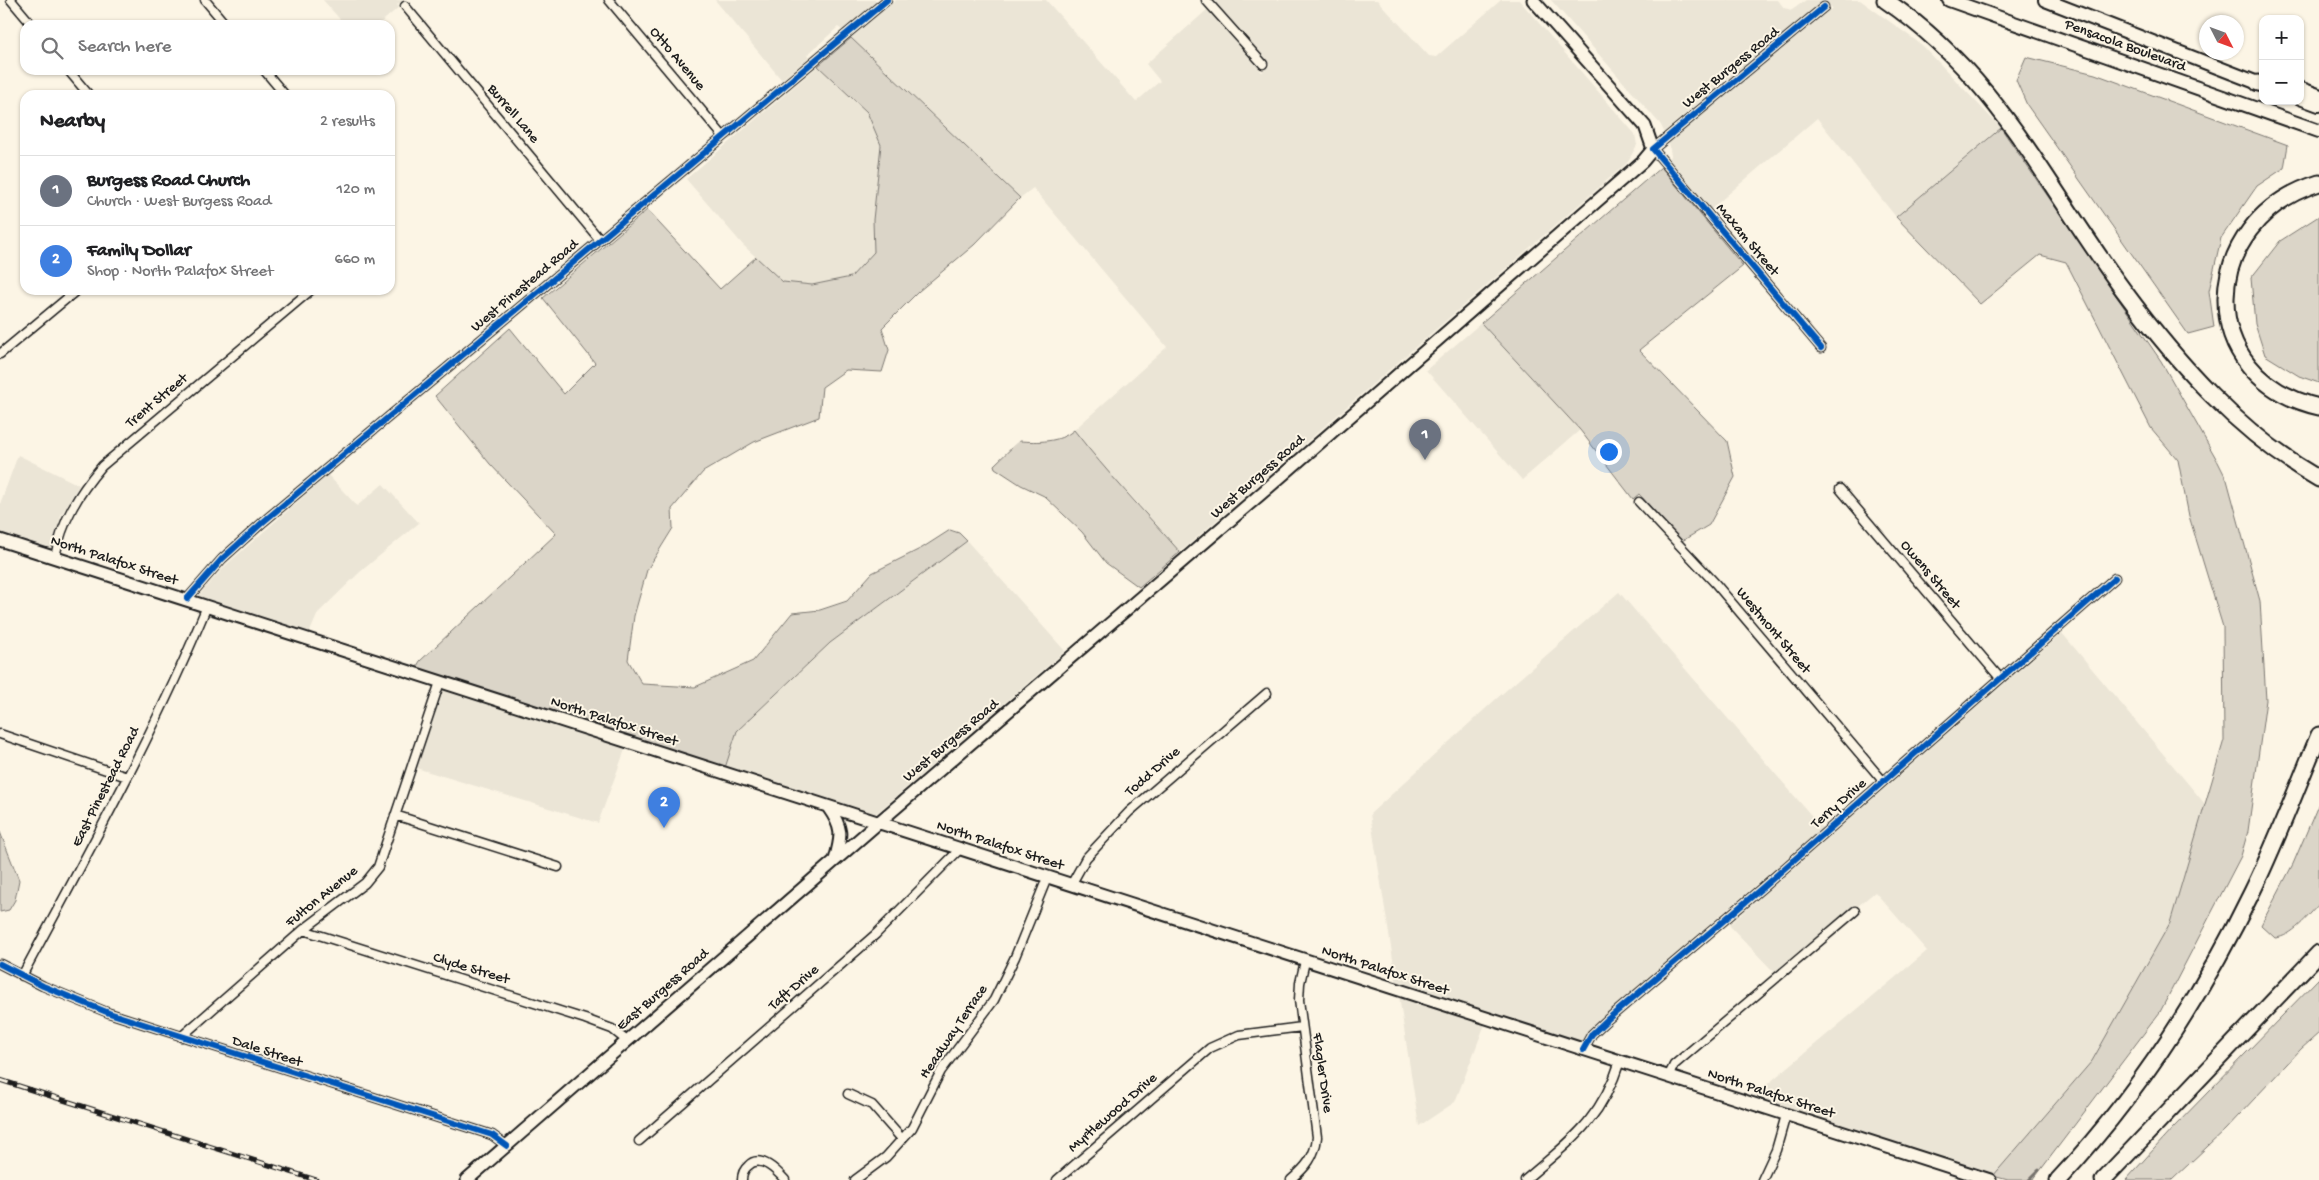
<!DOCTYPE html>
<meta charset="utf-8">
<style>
body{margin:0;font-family:"Gochi Hand",sans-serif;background:#f2f2f2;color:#202124}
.controls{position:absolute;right:15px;top:15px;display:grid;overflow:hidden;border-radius:10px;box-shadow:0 1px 4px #0004}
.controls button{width:45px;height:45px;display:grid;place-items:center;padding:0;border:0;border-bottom:1px solid #e0e0e0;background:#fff;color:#202124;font:25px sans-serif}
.compass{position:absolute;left:2199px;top:15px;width:45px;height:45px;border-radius:50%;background:#fff;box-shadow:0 1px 4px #0004;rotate:132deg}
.you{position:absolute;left:1608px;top:451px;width:18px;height:18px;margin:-12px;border:4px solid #fff;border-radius:50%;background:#1a73e8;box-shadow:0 0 0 8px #1a73e833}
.badge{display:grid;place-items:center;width:32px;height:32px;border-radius:50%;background:#7c3aed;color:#fff;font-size:16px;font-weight:700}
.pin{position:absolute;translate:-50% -41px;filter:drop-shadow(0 1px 2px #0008)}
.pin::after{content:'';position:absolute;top:26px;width:18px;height:15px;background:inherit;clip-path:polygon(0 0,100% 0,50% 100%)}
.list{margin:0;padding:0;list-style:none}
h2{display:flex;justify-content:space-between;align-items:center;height:65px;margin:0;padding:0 20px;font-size:21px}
h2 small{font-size:16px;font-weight:400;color:#757577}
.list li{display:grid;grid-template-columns:32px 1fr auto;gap:15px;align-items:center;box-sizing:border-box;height:70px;padding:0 20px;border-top:1px solid #e0e0e0}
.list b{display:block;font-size:19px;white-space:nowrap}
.list p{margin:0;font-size:16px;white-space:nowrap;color:#757577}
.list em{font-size:16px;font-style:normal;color:#757577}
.icon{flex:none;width:28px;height:28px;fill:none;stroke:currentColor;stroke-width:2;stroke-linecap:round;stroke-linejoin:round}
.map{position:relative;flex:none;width:2319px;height:1180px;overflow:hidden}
.search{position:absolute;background:#fff;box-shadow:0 1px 4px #0004;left:20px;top:20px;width:375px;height:55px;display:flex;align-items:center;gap:12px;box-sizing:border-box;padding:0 18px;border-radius:15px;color:#757577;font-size:19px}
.panel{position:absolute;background:#fff;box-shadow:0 1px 4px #0004;left:20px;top:90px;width:375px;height:205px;border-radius:15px}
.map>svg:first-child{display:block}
.built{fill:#ebe5d6}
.green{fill:#dbd5c8;stroke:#7c7872}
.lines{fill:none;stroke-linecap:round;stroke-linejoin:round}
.stream{stroke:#75726c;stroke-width:3}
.street-casing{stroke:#1c1c1c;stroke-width:11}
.secondary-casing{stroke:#1c1c1c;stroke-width:15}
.primary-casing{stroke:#1c1c1c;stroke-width:16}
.highway-casing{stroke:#1c1c1c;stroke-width:19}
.street{stroke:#fcf5e5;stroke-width:8}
.secondary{stroke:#fcf5e5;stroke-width:11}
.primary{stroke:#fcf5e5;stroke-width:12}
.highway{stroke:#fcf5e5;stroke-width:15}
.rail-casing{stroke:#1c1c1c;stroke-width:5}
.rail{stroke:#fcf5e5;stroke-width:3;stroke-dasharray:9;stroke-linecap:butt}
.cycleway-casing{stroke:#fcf5e5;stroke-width:9}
.cycleway{stroke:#0057b8;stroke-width:6}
.labels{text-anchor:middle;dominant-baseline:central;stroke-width:4;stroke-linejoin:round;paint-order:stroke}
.street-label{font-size:15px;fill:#1c1c1c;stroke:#fcf5e5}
</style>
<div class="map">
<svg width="2319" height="1180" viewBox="0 0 2319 1180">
<rect width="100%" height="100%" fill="#fcf5e5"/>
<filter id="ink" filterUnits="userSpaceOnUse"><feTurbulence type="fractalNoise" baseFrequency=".02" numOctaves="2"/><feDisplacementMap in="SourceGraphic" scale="10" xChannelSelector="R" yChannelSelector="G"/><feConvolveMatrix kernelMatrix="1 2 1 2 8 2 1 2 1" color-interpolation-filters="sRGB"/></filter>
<g filter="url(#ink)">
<path class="built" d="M323,0H403L397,5L399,7L378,25H345Z
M715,0H878L842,30L838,27L807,55L809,57L780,81L781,79Z
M896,0H1046L1136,102L1160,81L1146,64L1208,9L1262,72L1270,65L1213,0H1377L1429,56L1436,57L1501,0H1519L1635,134L1637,145L1627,163L1180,552L1132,497L1111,477L1074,430L1167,347L1033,188L1020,198L851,38Z
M1551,0H1778L1784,8L1792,10L1806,0H1823L1741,70L1722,82L1664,132L1661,125Z
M1825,0H1860L1922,45L2001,128L1896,217L1817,118L1711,209L1669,159L1671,156L1669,143L1832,8Z
M818,66L867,112L881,145L873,220L874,252L851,277L812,285L783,282L743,245L686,179Z
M1481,323L1580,430L1522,480L1426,370Z
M18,455L79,485L61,515L51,550L0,534V504Z
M328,475L357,506L383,484L419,523L360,572L318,613L309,634L197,597L227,564Z
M967,541L1065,651L873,816L831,802L829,799L827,801L725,768L737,731L830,643Z
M1619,592L1822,828L1604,1015L1588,1030L1580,1043L1397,985L1370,814L1495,700Z
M2062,633L2205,804L2170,923L2092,1061L1993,1176L1751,1098L1927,951L1875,892L1858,906L1855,904L1774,972L1729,925Z
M444,689L626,747L598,823L416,768Z
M1399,996L1485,1024L1455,1102L1419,1126Z"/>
<path class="green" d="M851,38L1020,198L974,245L919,291L882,328L889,350L882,372L846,370L822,387L819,417L754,442L703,472L672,509L673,528L647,570L634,616L628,660L642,684L695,687L753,661L792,613L820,610L847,601L872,573L922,548L950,530L959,533L967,541L830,643L737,731L725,768L416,668L420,661L556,534L490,464L435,396L510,328L564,394L595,363L543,298L647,210L720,289L756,257L783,282L812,285L851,277L874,252L873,220L881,145L867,112L818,66Z
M2026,57L2095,74L2288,145L2284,168L2257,186L2221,238L2209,291L2214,327L2188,334L2027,105L2016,80Z
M2001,128L2161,361L2217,460L2227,480L2260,601L2266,700L2248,831L2241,856L2160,1012L2033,1180H2008L1993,1176L2092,1061L2170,923L2224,740L2223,627L2189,516L2178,460L2151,428L2066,262L2040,255L1980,304L1896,217Z
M1661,167L1743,266L1639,350L1727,441L1735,477L1709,525L1682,541L1639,494L1633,499L1580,430L1481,323Z
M2319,216V383L2299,376L2265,355L2255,324L2251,278L2280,241Z
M1074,430C1107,473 1144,511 1180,552L1139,587L1106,563L1082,532L1044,496L1021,485L995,468L994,465L1019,441C1038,442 1059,443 1074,430Z
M2319,803V904C2308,916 2292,937 2275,938L2261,925L2293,864Z
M0,832L19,880L15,900L9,910L0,912Z
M2319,978V1033L2301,1049L2225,1130L2172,1180H2126L2173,1128Z"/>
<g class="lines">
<path class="stream" d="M2029,1180L2039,1170"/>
<g class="street-casing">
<path id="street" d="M11,0L32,25
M205,0L226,25
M609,0L723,136
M1206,0L1263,64
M405,6L600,240
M68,70L89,95
M264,70L285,95
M1821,348L1653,149L1824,7
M0,354L77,290
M1840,489L2000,678
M1639,502L1715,583L1883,781
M55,557C62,521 78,494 102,466L311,290
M187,599L222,559L263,522L887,0
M0,734L127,777
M395,815L558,867
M1071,885L1086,858L1129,812L1267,693
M303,930L585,1019L612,1029L627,1041
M0,964L43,986L109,1013L492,1135L507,1146
M22,976C87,854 155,733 207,606
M181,1037L303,930L365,883L378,867L440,682
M1583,1050L1592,1034L1608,1019L1762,888L2115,578
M1668,1077L1674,1065L1855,911
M848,1094L872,1105L902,1139
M639,1141L876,934L960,849
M742,1180C742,1174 743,1170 748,1166C760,1153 777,1171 785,1180
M855,1180L886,1157L912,1128L941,1071L994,1000L1015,957L1047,878
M1057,1180L1210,1048L1239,1035L1302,1027
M1291,1180C1306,1167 1315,1157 1317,1137L1299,1000L1300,983L1305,961
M1525,1180C1570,1141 1601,1121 1620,1061
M1762,1180L1776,1150L1786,1115"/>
</g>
<g class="secondary-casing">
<path id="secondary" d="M0,540L1990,1180
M828,807C843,828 842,835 835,860
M467,1180L878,823L1270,486L1643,161L1653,149L1645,126L1533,0"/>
</g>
<g class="primary-casing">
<path id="primary" d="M1949,0L2319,131
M2045,0L2263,85
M2300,98L2319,105"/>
</g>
<g class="highway-casing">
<path id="highway" d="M1885,0C2000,78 2045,185 2124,291C2178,364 2239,433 2319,479
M2258,83L2263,84
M2300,90L2319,97
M2319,183C2197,221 2193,378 2319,407
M2058,1180C2137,1096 2202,995 2252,892C2277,841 2297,787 2319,735
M2103,1180L2319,953"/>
</g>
<use href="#street" class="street"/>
<use href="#secondary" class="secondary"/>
<use href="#primary" class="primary"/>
<use href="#highway" class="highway"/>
<g class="rail-casing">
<path id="rail" d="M0,1080L316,1180"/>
</g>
<use href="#rail" class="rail"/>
<g class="cycleway-casing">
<path id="cycleway" d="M1821,348L1653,149L1824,7
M187,599L222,559L263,522L887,0
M0,964L43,986L109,1013L492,1135L507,1146
M1583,1050L1592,1034L1608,1019L1762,888L2115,578"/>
</g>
<use href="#cycleway" class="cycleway"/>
</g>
</g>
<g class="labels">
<g class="street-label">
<text transform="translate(2125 46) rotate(20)">Pensacola Boulevard</text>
<text transform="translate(677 59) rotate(50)">Otto Avenue</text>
<text transform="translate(1731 68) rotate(-39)">West Burgess Road</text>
<text transform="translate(513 114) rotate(50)">Burrell Lane</text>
<text transform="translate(1747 240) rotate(50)">Maxam Street</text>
<text transform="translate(525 286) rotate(-40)">West Pinestead Road</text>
<text transform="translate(157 401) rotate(-40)">Trent Street</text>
<text transform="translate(1258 477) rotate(-41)">West Burgess Road</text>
<text transform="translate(114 561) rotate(18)">North Palafox Street</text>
<text transform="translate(1930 575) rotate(50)">Owens Street</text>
<text transform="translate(1773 631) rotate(50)">Westmont Street</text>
<text transform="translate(614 722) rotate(18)">North Palafox Street</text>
<text transform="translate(951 741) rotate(-40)">West Burgess Road</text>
<text transform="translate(1153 772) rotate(-41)">Todd Drive</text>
<text transform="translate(106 787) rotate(-63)">East Pinestead Road</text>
<text transform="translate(1839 804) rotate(-41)">Terry Drive</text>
<text transform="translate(1000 846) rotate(18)">North Palafox Street</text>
<text transform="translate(322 897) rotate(-39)">Fulton Avenue</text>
<text transform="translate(471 969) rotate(17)">Clyde Street</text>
<text transform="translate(1385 971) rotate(18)">North Palafox Street</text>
<text transform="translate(794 988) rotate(-41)">Taft Drive</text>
<text transform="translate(663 990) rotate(-41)">East Burgess Road</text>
<text transform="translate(954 1032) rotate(-56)">Headway Terrace</text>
<text transform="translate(267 1052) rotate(18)">Dale Street</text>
<text transform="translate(1322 1073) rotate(82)">Flagler Drive</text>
<text transform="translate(1771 1094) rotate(18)">North Palafox Street</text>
<text transform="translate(1113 1113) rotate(-41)">Myrtlewood Drive</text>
</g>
</g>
</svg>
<div class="controls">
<button>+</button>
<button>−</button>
</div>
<svg class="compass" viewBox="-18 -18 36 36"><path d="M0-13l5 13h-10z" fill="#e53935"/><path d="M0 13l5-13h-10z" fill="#757577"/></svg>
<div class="you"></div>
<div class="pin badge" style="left:1425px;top:460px;background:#6b7280">1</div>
<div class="pin badge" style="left:664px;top:828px;background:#3f7fe0">2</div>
<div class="search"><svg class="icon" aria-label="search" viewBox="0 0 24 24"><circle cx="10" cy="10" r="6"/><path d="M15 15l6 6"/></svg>Search here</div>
<section class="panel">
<h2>Nearby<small>2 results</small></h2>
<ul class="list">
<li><span class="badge" style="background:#6b7280">1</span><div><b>Burgess Road Church</b><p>Church · West Burgess Road</p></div><em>120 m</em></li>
<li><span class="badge" style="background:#3f7fe0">2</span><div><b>Family Dollar</b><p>Shop · North Palafox Street</p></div><em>660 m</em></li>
</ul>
</section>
</div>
